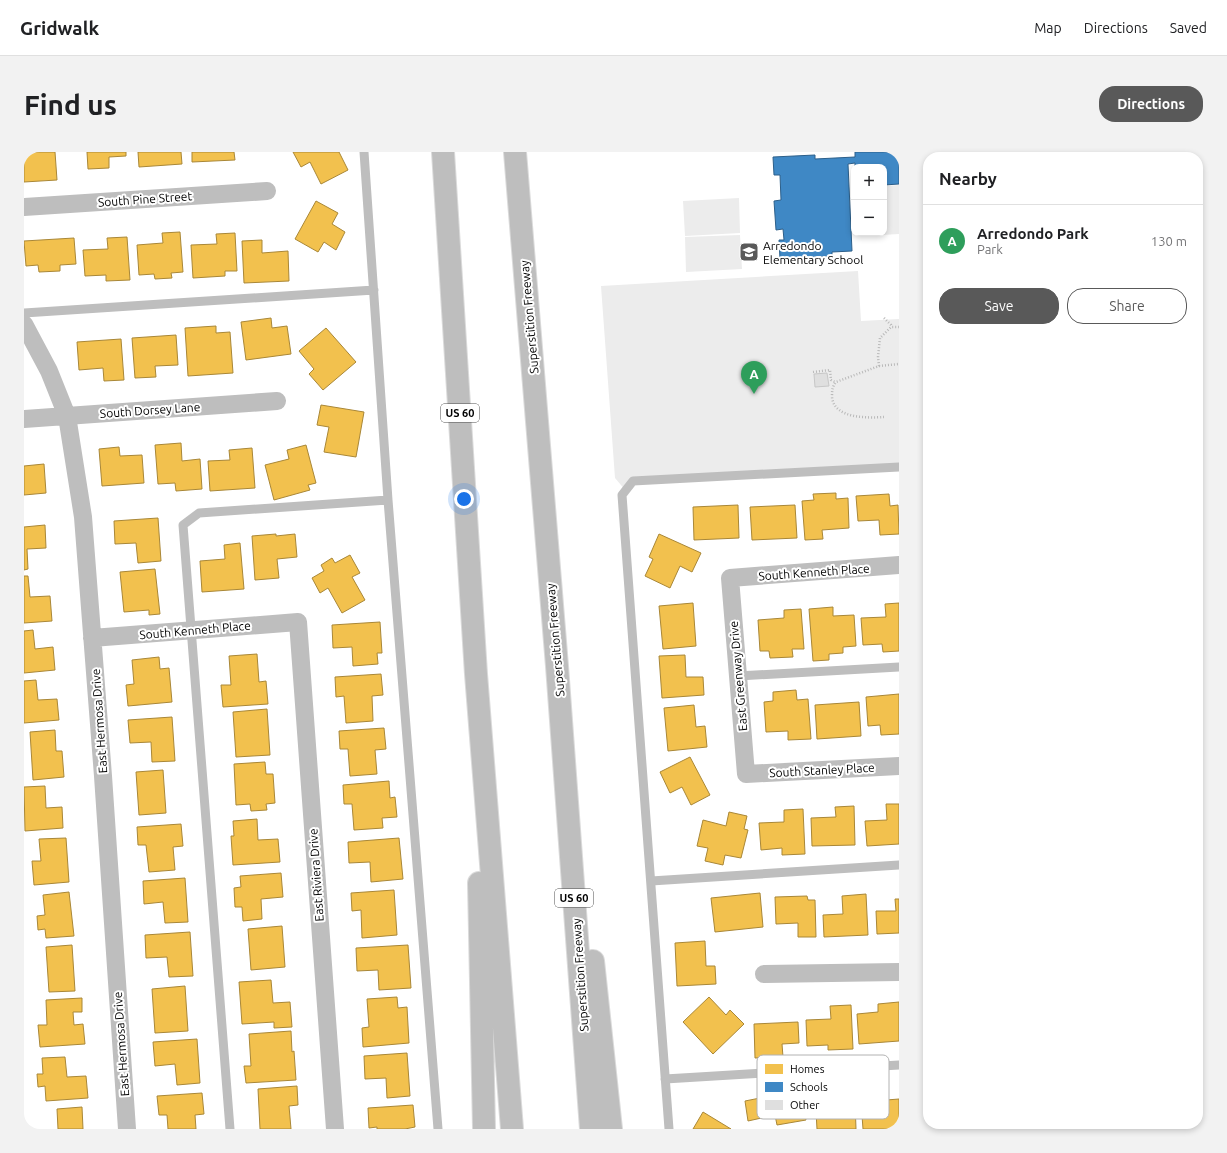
<!DOCTYPE html>
<meta charset="utf-8">
<style>
body{margin:0;font-family:Ubuntu,sans-serif;background:#f2f2f2;color:#202124}
.controls{position:absolute;right:12px;top:12px;display:grid;overflow:hidden;border-radius:8px;box-shadow:0 2px 6px #0003}
.controls button{width:36px;height:36px;display:grid;place-items:center;padding:0;border:0;border-bottom:1px solid #e0e0e0;background:#fff;color:#202124;font:20px sans-serif}
.you{position:absolute;left:440px;top:347px;width:14px;height:14px;margin:-10px;border:3px solid #fff;border-radius:50%;background:#1a73e8;box-shadow:0 0 0 6px #1a73e833}
.badge{display:grid;place-items:center;width:26px;height:26px;border-radius:50%;background:#595959;color:#fff;font-size:13px;font-weight:700}
.pin{position:absolute;translate:-50% -33px;filter:drop-shadow(0 1px 2px #0008)}
.pin::after{content:'';position:absolute;top:21px;width:14px;height:12px;background:inherit;clip-path:polygon(0 0,100% 0,50% 100%)}
.list{margin:0;padding:0;list-style:none}
h2{display:flex;justify-content:space-between;align-items:center;height:52px;margin:0;padding:0 16px;font-size:17px}
h2 small{font-size:13px;font-weight:400;color:#757577}
.list li{display:grid;grid-template-columns:26px 1fr auto;gap:12px;align-items:center;box-sizing:border-box;height:72px;padding:0 16px;border-top:1px solid #e0e0e0}
.list b{display:block;font-size:15px;white-space:nowrap}
.list p{margin:0;font-size:13px;white-space:nowrap;color:#757577}
.list em{font-size:13px;font-style:normal;color:#757577}
.actions{display:flex;gap:8px;padding:12px 16px}
.actions a{flex:1;padding:9px 0;border:1px solid #595959;border-radius:16px;text-align:center;font-size:14px;color:#595959}
.actions .main{background:#595959;color:#fff}
.map{position:relative;flex:none;width:875px;height:977px;overflow:hidden;border-radius:16px}
header{display:flex;align-items:center;gap:24px;box-sizing:border-box;height:56px;padding:0 20px;background:#fff;border-bottom:1px solid #e0e0e0}
header strong{font-size:19px}
nav{display:flex;gap:22px;margin-inline-start:auto;font-size:14px}
.intro{display:flex;align-items:center;justify-content:space-between;box-sizing:border-box;height:96px;padding:0 24px}
h1{margin:0;font-size:28px}
.button{padding:10px 18px;border-radius:16px;background:#595959;color:#fff;font-size:14px;font-weight:700}
main{display:flex;gap:24px;padding:0 24px}
aside{flex:1;background:#fff;border-radius:16px;box-shadow:0 2px 6px #0003}
.map>svg:first-child{display:block}
.green{fill:#ececec}
.homes{fill:#f2c14e;stroke:#a98737}
.schools{fill:#3f88c5;stroke:#2c5f8a}
.building{fill:#dfdfdf;stroke:#c7c7c7}
.lines{fill:none;stroke-linecap:round;stroke-linejoin:round}
.motorway-casing{stroke:#dbdbdb;stroke-width:24}
.path{stroke:#b9b9b9;stroke-width:2.5;stroke-dasharray:1 2;stroke-linecap:butt}
.service{stroke:#bebebe;stroke-width:9}
.minor{stroke:#bebebe;stroke-width:18}
.motorway{stroke:#bebebe;stroke-width:22}
.labels{text-anchor:middle;dominant-baseline:central;stroke-width:4;stroke-linejoin:round;paint-order:stroke}
.shield{fill:#fff;stroke:#4c4c4c;stroke-width:1}
.shield-label{font-size:11px;font-weight:bold;fill:#000}
.street-label{font-size:12px;fill:#000;stroke:#fff}
.poi-label{font-size:12px;fill:#000;stroke:#fff;text-anchor:start}
.key{fill:#fff;stroke:#b2b2b2;stroke-width:1}
.key-label{font-size:11px;fill:#000}
</style>
<header>
<strong>Gridwalk</strong>
<nav><a>Map</a><a>Directions</a><a>Saved</a></nav>
</header>
<div class="intro"><h1>Find us</h1><a class="button">Directions</a></div>
<main>
<div class="map">
<svg width="875" height="977" viewBox="0 0 875 977">
<rect width="100%" height="100%" fill="#fff"/>
<path class="green" d="M875,33V82L841,84L840,81H860V34Z
M715,46L716,81L661,84L659,49Z
M716,83L718,117L662,120L661,85Z
M834,119L837,169L875,167V315L609,329L602,339L591,326L577,134Z"/>
<path class="homes" d="M0,0H31L33,28L0,30Z
M63,0H102V4L85,5V16L64,17Z
M114,0H157L158,12L115,15Z
M168,0H210L211,8L168,10Z
M269,0H315L324,18L297,32L286,10L277,15Z
M292,49L314,61L308,72L321,80L312,98L300,90L294,100L271,87Z
M156,80L159,120L147,121L148,126L131,127L130,122L115,123L113,93L139,91L138,81Z
M211,81L213,119H201V124L169,126L167,93L193,92L192,82Z
M103,85L106,128L82,129V123L61,124L59,98L84,97L83,86Z
M50,86L52,112L36,113V119L15,120L14,113L2,114L0,89Z
M238,88V101L264,99L265,129L220,131L218,89Z
M247,166L248,176L263,174L267,202L222,208L217,170Z
M192,174V181L206,180L209,221L164,224L161,176Z
M302,176L332,210L299,238L285,222L290,217L275,199Z
M152,183L154,213L131,214L132,225L111,226L108,186Z
M97,187L100,228L80,229L79,216L55,218L53,190Z
M297,253L340,260L332,305L300,300L305,275L293,273Z
M157,291L158,309L176,307L178,337L152,339L151,331L134,332L131,293Z
M282,293L292,331L284,333L286,338L250,348L241,313L265,307L263,298Z
M95,295L96,304L118,303L120,331L78,334L75,297Z
M228,296L231,336L186,339L184,309L206,308L205,298Z
M20,312L22,341L0,343V314Z
M812,341V347L824,346L825,376L798,378L799,387L781,388L778,349L790,348L789,342Z
M865,342L866,354L874,353L875,382L856,383L855,368L834,369L832,344Z
M714,353L715,386L670,388L669,355Z
M771,353L773,386L728,388L726,355Z
M134,366L137,409L114,411L112,391L91,392L90,369Z
M21,373L22,396L3,397L4,417L0,418V375Z
M252,382V384L271,382L273,405L253,407L255,426L231,428L228,384Z
M635,382L677,401L668,420L656,414L646,436L621,424L629,407L625,405Z
M216,391L220,437L178,440L176,409L201,407L200,393Z
M326,403L336,421L328,425L341,448L318,461L304,436L296,441L288,426L300,419L297,413L308,406L311,411Z
M131,417L136,462L125,463V458L100,460L96,420Z
M0,424H4L6,445L26,444L28,469L0,471Z
M669,451L672,494L639,497L635,454Z
M875,451V499L859,500L858,492L839,493L837,466L862,465L861,452Z
M809,455V464L830,463L832,494L819,495V501L805,502V508L789,509L785,457Z
M777,457L780,497H768L769,505L746,506L745,499H736L734,468L760,466V458Z
M356,470L358,501H353L354,512L329,514L328,495L309,496L308,473Z
M9,478L11,497L29,495L31,518L0,521V479Z
M233,502L235,530L242,529L244,552L199,555L197,533H207L205,504Z
M661,503L662,525H679L680,543L638,546L635,504Z
M135,505L136,517L145,516L148,550L104,554L102,533L110,532L108,508Z
M357,522L359,543L348,544L349,569L322,571L320,544L312,545L311,525Z
M12,528L14,548L33,547L35,568L0,571V529Z
M772,538L773,548L784,547L787,587L764,588V579L742,580L740,550L749,549V540Z
M875,542V582L857,583L856,573L844,574L842,545Z
M835,550L837,584L793,587L791,553Z
M670,553L672,575L681,574L683,595L644,599L640,556Z
M243,557L246,603L212,605L209,560Z
M148,565L151,609L128,610L127,590L106,591L104,568Z
M360,576L362,597L351,598L353,622L326,624L324,597H316L315,579Z
M31,578L32,599H38L40,625L9,628L6,580Z
M666,605L686,643L667,653L658,635L646,641L636,620Z
M241,610L242,622H249L251,651L242,652L243,658L227,659L226,652L212,653L210,612Z
M139,618L142,661L115,663L112,620Z
M365,629L366,646L371,645L373,665L358,666L359,676L330,678L328,652H320L319,633Z
M21,634L22,656L38,655L39,676L1,679L0,635Z
M862,652H875V692L843,694L841,669L863,668Z
M830,654L831,693L788,694L787,666L812,665L811,655Z
M779,657L781,702L758,703V696L737,698L735,671L760,670V658Z
M705,660L723,664L720,677L724,678L717,706L701,703L699,713L681,709L684,696L673,694L679,668L702,674Z
M233,667L234,688L254,687L256,710L209,713L207,684H210L209,669Z
M157,672L159,694L149,695L151,718L125,720L122,693H114L113,675Z
M42,686L45,730L10,733L8,709H17L15,687Z
M375,686L379,727L347,730L346,710L325,711L324,690Z
M257,721L259,745L237,747L238,767L219,769L218,755H211L210,736L217,735L216,724Z
M161,726L164,770L141,771L139,750L120,752L119,729Z
M370,738L373,783L338,786L337,758L328,759L327,741Z
M45,740L50,784L22,786L21,777L14,778L13,764L21,763L19,743Z
M736,741L739,775L691,780L687,746Z
M842,742L844,783L800,785L799,763L819,762L818,744Z
M783,744L784,748H791L792,785H774V771L752,772L751,745Z
M871,747H875V781L853,782L852,759H872Z
M258,774L261,815L227,818L224,777Z
M166,780L169,824L145,825L143,805L122,806L121,783Z
M681,789L682,814H691L692,832L653,834L651,791Z
M48,793L51,839L25,840L22,795Z
M384,793L387,836L355,838L354,818L333,819L332,796Z
M247,828L249,851L266,850L268,875L250,876V870L218,872L215,830Z
M161,834L164,879L131,881L128,837Z
M373,845L374,856L383,855L385,891L339,895L338,876L345,875L343,847Z
M685,845L702,863L706,858L720,872L689,902L659,870Z
M58,846V860H49L50,873L59,872L61,892L16,895L14,873H23L22,848Z
M875,850V889L835,892L833,862L854,860V852Z
M827,853L829,897L804,898V893L783,894L782,868L807,867L806,854Z
M774,870L775,891L758,892L759,905L731,906L730,872Z
M267,879L268,900L270,899L272,928L222,931L220,914H227L225,882Z
M173,887L176,931L153,933L151,912L131,914L129,890Z
M383,901L386,944L363,946L362,926L341,927L340,904Z
M41,905L43,925L62,924L64,946L22,949L21,934L14,935L13,922H19L18,906Z
M273,934L274,953L265,954L267,977H236L234,937Z
M776,938L782,968L753,973L751,963L724,969L721,949Z
M178,941L180,962L171,963L172,977H144L143,963H135L133,944Z
M810,942V950L831,949L832,977H793L791,943Z
M875,947V977H839L837,950Z
M389,953L391,975L381,977H353V975L345,976L344,956Z
M58,955L59,977H34L33,957Z
M679,960L707,977H669Z"/>
<path class="schools" d="M831,0H875V32L860,33V15H831V11L824,12L828,99L808,100V104L756,107L755,88H760L759,77L752,78L750,49L757,48L756,23H750L749,5L791,3V7L831,5Z"/>
<path class="building" d="M803,221L805,234L791,235L790,222Z"/>
<g class="lines">
<g class="motorway-casing">
<path id="motorway" d="M419,0L452,522L488,977
M491,0L533,514L567,977
M455,731L460,977
M569,809L587,977"/>
</g>
<path class="path" d="M860,166L867,173V175
M855,214L875,212
M789,220L806,218L807,228L811,230
M860,265C844,266 810,267 808,245C808,239 808,235 812,230L855,214L854,205L856,186L867,175H875"/>
<path class="service" d="M340,0L364,348L414,977
M0,161L350,138
M714,524L875,515
M627,729L875,713
M641,927L875,913
M206,977L159,373L175,361L364,348
M645,977L598,343L609,329L875,315"/>
<path class="minor" d="M0,55L243,39
M0,172L25,219L43,264L59,365L79,624L103,977
M0,267L253,249
M875,413L706,426L722,622L875,614
M68,486L274,470L311,977
M740,822L875,820"/>
<use href="#motorway" class="motorway"/>
</g>
<defs>
<g id="school-square" transform="scale(1)"><rect x="-9" y="-9" width="18" height="18" rx="4" fill="#595959" stroke="#fff"/><path d="M0-5L7-2L0 1L-7-2ZM-4 1L0 2.5L4 1V4Q0 6-4 4Z" fill="#fff"/></g>
</defs>
<g fill-rule="evenodd">
<use href="#school-square" x="725" y="100"/>
</g>
<g class="labels">
<g class="shield">
<rect x="417" y="252" width="38" height="18" rx="3"/>
<rect x="531" y="737" width="38" height="18" rx="3"/>
</g>
<g class="shield-label">
<text x="436" y="261">US 60</text>
<text x="550" y="746">US 60</text>
</g>
<g class="street-label">
<text transform="translate(121 47) rotate(-4)">South Pine Street</text>
<text transform="translate(505 165) rotate(-95)">Superstition Freeway</text>
<text transform="translate(126 258) rotate(-4)">South Dorsey Lane</text>
<text transform="translate(790 420) rotate(-4)">South Kenneth Place</text>
<text transform="translate(171 478) rotate(-5)">South Kenneth Place</text>
<text transform="translate(531 488) rotate(-95)">Superstition Freeway</text>
<text transform="translate(714 524) rotate(-95)">East Greenway Drive</text>
<text transform="translate(75 569) rotate(-94)">East Hermosa Drive</text>
<text transform="translate(798 618) rotate(-3)">South Stanley Place</text>
<text transform="translate(292 723) rotate(-94)">East Riviera Drive</text>
<text transform="translate(556 823) rotate(-94)">Superstition Freeway</text>
<text transform="translate(97 892) rotate(-94)">East Hermosa Drive</text>
</g>
<g class="poi-label">
<text x="739" y="93">Arredondo<tspan x="739" dy="14">Elementary School</tspan></text>
</g>
</g>
<rect x="733" y="903" width="132" height="64" rx="6" class="key"/>
<rect x="741" y="912" width="18" height="10" fill="#f2c14e"/>
<rect x="741" y="930" width="18" height="10" fill="#3f88c5"/>
<rect x="741" y="948" width="18" height="10" fill="#dfdfdf"/>
<g class="key-label">
<text x="766" y="921">Homes</text>
<text x="766" y="939">Schools</text>
<text x="766" y="957">Other</text>
</g>
</svg>
<div class="controls">
<button>+</button>
<button>−</button>
</div>
<div class="you"></div>
<div class="pin badge" style="left:730px;top:242px;background:#2e9e5b">A</div>
</div>
<aside>
<h2>Nearby<small></small></h2>
<ul class="list">
<li><span class="badge" style="background:#2e9e5b">A</span><div><b>Arredondo Park</b><p>Park</p></div><em>130 m</em></li>
</ul>
<div class="actions"><a class="main">Save</a><a>Share</a></div>
</aside>
</main>
